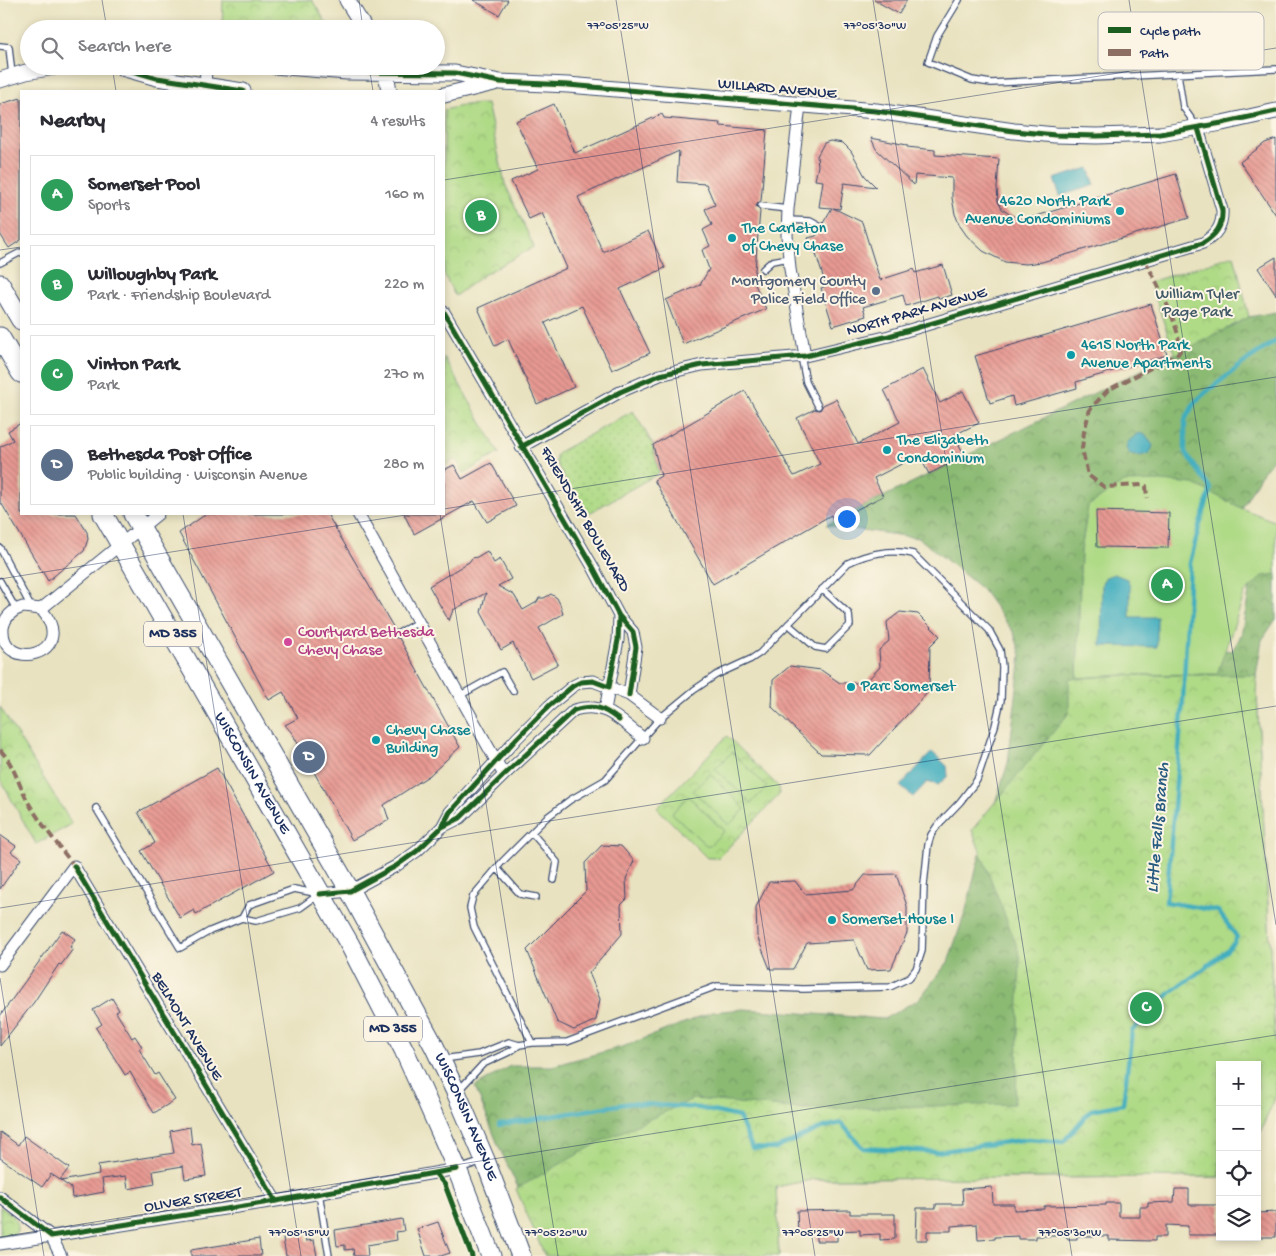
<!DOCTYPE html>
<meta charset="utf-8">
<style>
body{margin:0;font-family:"Gochi Hand",sans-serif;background:#f7f7f7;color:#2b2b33}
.controls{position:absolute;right:15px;bottom:15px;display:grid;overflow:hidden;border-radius:0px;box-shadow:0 2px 8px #0003}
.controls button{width:45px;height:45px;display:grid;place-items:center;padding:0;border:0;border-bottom:1px solid #e1e1e2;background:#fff;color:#2b2b33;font:25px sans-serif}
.you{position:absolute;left:846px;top:518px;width:18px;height:18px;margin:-12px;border:4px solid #fff;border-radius:50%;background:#1a73e8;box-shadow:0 0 0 8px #1a73e833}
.badge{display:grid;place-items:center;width:32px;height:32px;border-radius:50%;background:#b5179e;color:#fff;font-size:16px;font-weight:700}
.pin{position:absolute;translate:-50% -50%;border:2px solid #fff;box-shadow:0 1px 5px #0006}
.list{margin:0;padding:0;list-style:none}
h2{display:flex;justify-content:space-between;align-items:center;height:65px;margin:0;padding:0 20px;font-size:21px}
h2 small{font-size:16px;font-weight:400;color:#7c7c81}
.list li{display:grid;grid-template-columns:32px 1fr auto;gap:15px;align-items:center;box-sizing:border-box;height:80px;margin:0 10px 10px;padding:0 10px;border:1px solid #e1e1e2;border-radius:0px}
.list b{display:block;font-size:19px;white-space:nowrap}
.list p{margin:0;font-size:16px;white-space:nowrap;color:#7c7c81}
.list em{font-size:16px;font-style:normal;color:#7c7c81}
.icon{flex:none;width:28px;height:28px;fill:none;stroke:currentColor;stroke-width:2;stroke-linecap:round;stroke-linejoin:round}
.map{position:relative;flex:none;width:1276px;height:1256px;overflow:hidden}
.search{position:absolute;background:#fff;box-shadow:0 2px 8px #0003;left:20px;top:20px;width:425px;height:55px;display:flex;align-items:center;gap:12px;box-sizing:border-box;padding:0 18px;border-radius:28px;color:#7c7c81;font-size:19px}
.panel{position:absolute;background:#fff;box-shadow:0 2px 8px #0003;left:20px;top:90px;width:425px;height:425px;border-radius:0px}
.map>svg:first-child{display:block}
.grass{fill:url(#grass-dots);stroke:#658472}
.forest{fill:url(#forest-crowns);stroke:#537468}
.park{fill:url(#park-crowns);stroke:#658472}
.pitch{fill:#afda86;stroke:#658472}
.water{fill:#40adbe;stroke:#2e6e8e}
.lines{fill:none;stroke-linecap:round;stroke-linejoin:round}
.stream{stroke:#40adbe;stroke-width:4.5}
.building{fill:url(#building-back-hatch)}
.service-casing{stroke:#3a4a6d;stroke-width:8}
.minor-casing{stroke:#3a4a6d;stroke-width:13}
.tertiary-casing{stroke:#3a4a6d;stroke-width:17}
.primary-casing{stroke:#3a4a6d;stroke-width:21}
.service{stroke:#fff;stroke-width:5.5}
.minor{stroke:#fff;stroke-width:11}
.tertiary{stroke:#fff;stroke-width:15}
.primary{stroke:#fff;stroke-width:19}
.quiet{stroke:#8d6e63;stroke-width:4;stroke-dasharray:8 4;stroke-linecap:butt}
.cycleway-casing{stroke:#fcf5e5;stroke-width:8}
.cycleway{stroke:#1b5e20;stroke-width:5}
.ticks{fill:none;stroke:#1b2f5e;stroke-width:1;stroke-opacity:0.45}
.culture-dot{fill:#0f9aa8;stroke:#fcf5e5;stroke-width:2}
.service-dot{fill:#5c6f8a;stroke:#fcf5e5;stroke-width:2}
.hotel-dot{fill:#d1479c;stroke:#fcf5e5;stroke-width:2}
.labels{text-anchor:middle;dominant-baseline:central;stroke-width:4;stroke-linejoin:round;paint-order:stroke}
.shield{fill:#fcf5e5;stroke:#5e6a86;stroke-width:1}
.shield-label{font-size:15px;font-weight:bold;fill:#1b2f5e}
.street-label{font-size:16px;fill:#1b2f5e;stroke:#fcf5e5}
.culture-label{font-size:16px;fill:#0d838f;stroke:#fcf5e5;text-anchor:start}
.service-label{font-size:16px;fill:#4e5e75;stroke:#fcf5e5;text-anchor:end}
.park-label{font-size:16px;fill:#405a68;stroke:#fcf5e5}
.hotel-label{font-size:16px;fill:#b23c85;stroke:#fcf5e5;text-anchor:start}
.water-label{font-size:18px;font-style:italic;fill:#285b80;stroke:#fcf5e5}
.key{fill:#fcf5e5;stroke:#b8babc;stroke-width:1}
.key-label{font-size:14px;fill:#1b2f5e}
.ticks-label{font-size:12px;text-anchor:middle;fill:#1b2f5e;stroke:#fcf5e5;stroke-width:4;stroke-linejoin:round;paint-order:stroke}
</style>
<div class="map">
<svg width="1276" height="1256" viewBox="0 0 1276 1256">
<defs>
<pattern id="grass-dots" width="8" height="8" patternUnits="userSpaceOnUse" patternTransform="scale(1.25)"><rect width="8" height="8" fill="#afda86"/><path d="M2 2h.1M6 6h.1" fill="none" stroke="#96bb76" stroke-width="1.8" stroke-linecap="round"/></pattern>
<pattern id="forest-crowns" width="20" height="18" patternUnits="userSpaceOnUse" patternTransform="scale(1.25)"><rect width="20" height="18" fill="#8bba73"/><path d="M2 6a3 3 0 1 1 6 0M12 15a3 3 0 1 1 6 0" fill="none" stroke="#719862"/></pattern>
<pattern id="park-crowns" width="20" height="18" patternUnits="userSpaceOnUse" patternTransform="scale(1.25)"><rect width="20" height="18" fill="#afda86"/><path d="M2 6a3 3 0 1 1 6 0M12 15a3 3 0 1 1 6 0" fill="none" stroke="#96bb76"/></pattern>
<pattern id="building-back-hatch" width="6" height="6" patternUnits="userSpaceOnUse" patternTransform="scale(1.25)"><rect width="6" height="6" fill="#e89992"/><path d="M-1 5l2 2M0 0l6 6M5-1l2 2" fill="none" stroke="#bb7d7a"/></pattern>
</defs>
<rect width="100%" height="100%" fill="#fcf5e5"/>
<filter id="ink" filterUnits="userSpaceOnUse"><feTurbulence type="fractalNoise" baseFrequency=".02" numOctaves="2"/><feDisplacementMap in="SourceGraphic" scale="10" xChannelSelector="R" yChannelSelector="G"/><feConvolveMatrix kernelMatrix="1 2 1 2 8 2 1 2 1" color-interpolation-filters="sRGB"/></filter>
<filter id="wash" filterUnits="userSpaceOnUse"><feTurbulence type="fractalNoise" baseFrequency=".0096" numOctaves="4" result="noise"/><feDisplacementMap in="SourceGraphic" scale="20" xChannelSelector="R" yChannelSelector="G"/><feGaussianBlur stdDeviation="1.12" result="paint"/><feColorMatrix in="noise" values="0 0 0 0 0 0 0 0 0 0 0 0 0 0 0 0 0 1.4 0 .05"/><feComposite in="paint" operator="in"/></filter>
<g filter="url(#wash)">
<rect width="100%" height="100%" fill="#e8e2c0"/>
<path class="grass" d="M633,411L652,443L659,473L584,516L556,462V456L559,452Z"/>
<path class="forest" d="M1276,312V455L1260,476L1242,508L1088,506L1081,552L1077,678L1173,645L1232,651L1241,636L1255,561L1276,566V619L1262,640L1256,675L1276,1061V1096L1257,1139V1065H1220V1177L815,1179L776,1187L779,1256L537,1228L499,1147L475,1087L510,1066H552L625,1046L712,1012L743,1009L884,1019L919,999L948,962L966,910L985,834L1008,763L1021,655L1014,633L982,589L919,538L826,525L1249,317Z"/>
<path class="park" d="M223,0H312L330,29H222Z
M487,104L505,184L534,247L483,275L455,296L444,274V110L465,105Z
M1234,255L1249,317L1175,355L1150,282Z
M444,357L499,453L464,473L456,459L444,465Z
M1123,675H1256L1276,1061V1096L1257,1139V1065H1220V1177L815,1179L776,1187L779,1256H545L516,1189L598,1143L693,1099L804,1109L1014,1104L1017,1076L1020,955L972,830L1069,713V679Z
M0,707L72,824L36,844L0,779Z
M727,736L779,787L780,794L718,858H707L657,808Z
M0,1207C10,1213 18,1218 17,1231L12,1238L0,1240Z"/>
<path class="pitch" d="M1161,481L1194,484L1241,508L1276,522V574L1263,576L1245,593L1217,674L1123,675L1077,678L1081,552L1088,506L1124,482Z
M732,752L767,787L751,803L715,769Z
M710,774L745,809L729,825L693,791Z
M688,796L724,831L708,847L672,813Z"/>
<path class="water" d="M1089,168L1095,185L1060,196L1054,179Z
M1138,433L1146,435L1153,446L1150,453L1140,456L1131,455L1126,448L1128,442Z
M1114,574L1127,579L1130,587V617H1157V647L1101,646L1102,583L1106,577Z
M932,752L947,766L948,776L938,785L927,782L913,797L900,786Z"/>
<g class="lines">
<path class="stream" d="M499,1125L630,1103L699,1108L739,1117L752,1148L775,1149L821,1128L841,1123L863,1148L936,1152L1028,1139L1063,1142L1091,1110L1123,1104L1132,1031L1171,992L1205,968L1226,951L1234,943L1237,937L1218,911L1166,902L1183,701L1190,563L1199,527L1211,489L1185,452V420L1195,402L1205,393L1250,358L1276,341"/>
</g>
<g id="blocks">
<path class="building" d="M473,0H508L499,15Z
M874,0H907L899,14Z
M21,98V240L9,248L0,234V104Z
M554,104L575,153L662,114L664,118L720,123L721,126L767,130L761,201L758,203L756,206L760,211L754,282L766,309L683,344L666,300L700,285L709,269L702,250L710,246L703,230L712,225L705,209L715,205L706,184L677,182L679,151L578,197L603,252L648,231L665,268L620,289L650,353L612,370L582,306L545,323L574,387L537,404L508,339L495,346L478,308L567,268L542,213L529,219L511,181L538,169L516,121Z
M871,138L907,145V147L935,150V155L999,159L997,188L998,202L1002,209L1009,214L1017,218L1025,219L1033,217L1176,174L1189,218L1042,262L1026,264L1005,262L983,251L967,236L960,226L955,214L952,198V178L915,175L914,185L876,149Z
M1276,139V215L1240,162L1265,143Z
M830,141L843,143L851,151L865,176L876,187L844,183L840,209L833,208L862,222L880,280L914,269L915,273L943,265L952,295L939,299L938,296L906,306L903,295L863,307L866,316L833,326L821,288L826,286L815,251L812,252L808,238L816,236L819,231L825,230L826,226L823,223L832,208L819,207L823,181L815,180L818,166L817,156L824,143Z
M1276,257V295L1258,268Z
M1151,304L1167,355L1076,382L1077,388L1014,406L1012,396L990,403L975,356Z
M923,369L940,403L963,391L979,423L954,435L965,456L929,474L919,455L874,478L883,496L834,521L831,515L713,584L654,480L661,476L653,445L745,391L794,476L820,464L797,418L815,409L820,410L823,405L836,399L858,444L900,422L884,390Z
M21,423V514H76L87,532L88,539L84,551L48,581L0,501V447L13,440L8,431Z
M491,463L516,506L487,522L474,501L414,534L404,514H444V470L454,465L462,479Z
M1096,511L1169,513L1168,548L1097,547Z
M206,514H327L395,630L392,634L393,637L399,638L460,747L430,775L384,805L389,820L352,840L292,733L285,725L298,718L283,692L269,700L179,533Z
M487,551L494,563L500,559L511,579L498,586L514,595L523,610L537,602L539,598H544L551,594L557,598L560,604L563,614L539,628L558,664L531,678L513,643L501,650L489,627L481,612L486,593L453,610L449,621L429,586L469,562L472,558L477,557Z
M900,612L918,614L940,636L930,646L929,691L870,755L821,754L772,707L773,680L790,666L821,670L840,683H865L880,667L879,650L889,641L887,622Z
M217,768L274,871L196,914L194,910L180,918L141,851L155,843L138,812Z
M0,835L16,846L11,852L21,859L0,889Z
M602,845L621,846L634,861L626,879L627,899L621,905L622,934L589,973L600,999L596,1020L574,1030L557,1022L527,950L586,891L585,863Z
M896,874L907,906V933L891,969L867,970L854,940L807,943L793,969H770L757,936L756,907L769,882L795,881L805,894L853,890L865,875Z
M62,930L75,939L70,947L73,949L61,965L59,964L34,1002L0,1046V1016Z
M112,998L119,1010L116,1012L132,1038L135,1036L142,1047L139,1049L155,1075L158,1073L175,1100L154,1113L130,1072L125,1075L96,1028L102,1024L93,1010Z
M190,1127L192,1145L201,1143L206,1176L185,1179L183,1166L153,1171L155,1184L128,1189L126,1176L102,1179L104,1192L72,1198L71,1188L61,1181L99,1174L98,1165L174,1153L170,1131Z
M0,1132L18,1145L24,1136L69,1168L60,1180L51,1174L42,1187L0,1158Z
M992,1187L993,1204H1014V1210L1044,1209V1206L1106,1205V1203H1119V1217H1140V1207H1148V1203L1174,1202L1175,1189H1189V1205H1220V1235H1188V1226L1166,1225V1237H1155V1241L1109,1240V1236H1077V1239H1067V1236H1036V1239H1019V1236L995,1237V1239L978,1240L977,1224L951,1226V1231H927V1240H916L917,1208H936V1204H963L962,1189Z
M850,1210V1214H895V1239L880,1240V1234L860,1235V1230L837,1231V1241H816V1232H798L797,1211Z
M1276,1212V1237H1257V1213Z
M402,1219L404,1231L396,1232L397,1240L367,1245L368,1256H354L353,1249L345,1250V1245L337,1246L335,1230Z
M438,1222L450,1253L441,1256H426L417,1229Z
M305,1234L306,1241L314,1240L317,1256H286L283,1238Z
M259,1239L261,1256H191V1250Z"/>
</g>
</g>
<g filter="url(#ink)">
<use href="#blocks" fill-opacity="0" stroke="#3a4a6d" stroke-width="1"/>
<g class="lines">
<g class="service-casing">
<path id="service" d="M959,0L937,36L928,62L972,80L991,83L1276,69
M0,46L9,47L12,75
M1178,74L1183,107L1197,127
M761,206L788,209
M787,220L810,221L821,227
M0,263L21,252
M763,269L772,261L789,258
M801,356L806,382L818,406
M0,548L31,607
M0,581L16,609
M788,624L815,647L826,649L850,625L849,614L822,589
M397,634L418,622
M459,696L502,672L513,691
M96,808L180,948L210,931L242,918L256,921L300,908L318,895
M532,833L557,862L554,880
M497,868L520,894L536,897
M242,918L249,905L294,889L315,893
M443,1059L479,1054L509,1042L519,1045L532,1043L567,1042L717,986L803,989L890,987L909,978L916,969L922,951L924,885L928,845L931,835L937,826L960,802L977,780L995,726L1001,700L1002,667L1000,650L989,630L913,554C892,549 868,553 848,563L760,653L751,659L716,675L694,690L660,718L605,780L570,800L546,818L502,862L473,896L470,908L474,927L532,1043
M458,1091L483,1064L511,1051L519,1045
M459,1169L483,1161
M319,1193L329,1256"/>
</g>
<g class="minor-casing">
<path id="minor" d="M205,91L206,66
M800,105L788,209L787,235L790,269L805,356
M444,312L593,567L619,616L633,632L636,647L629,695
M521,447L620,392L660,375L702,365L805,356L889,336L1203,243C1216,235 1223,226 1222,210L1198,128
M358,514L504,775
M23,607L41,609C81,655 0,674 3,628C5,616 13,610 23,607Z
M41,609L158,514
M605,710L618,640L619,616
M442,827L450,812L517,738L549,706L573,686L581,682L593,681L629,695L660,718
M320,894L350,891L396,866L417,851L442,827L460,818L504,775L574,710C606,701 619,720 643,738
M0,965L74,866L276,1201
M0,1197L51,1236L61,1256
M0,1244L276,1201L457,1169"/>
</g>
<g class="tertiary-casing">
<path id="tertiary" d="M347,0L365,29
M115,66L157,78L243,91
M274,66L347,72L455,73L500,82L568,85L876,111L1014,131L1055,135L1097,136L1160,134L1222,123L1276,111
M385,66L389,91
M0,80L26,72L60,66
M444,95L494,83"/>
</g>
<g class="primary-casing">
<g id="primary">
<path d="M0,284L21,320"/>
<path d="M0,337L21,373"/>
<path id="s1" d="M103,514L350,945L404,1050L426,1099L457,1169L491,1256"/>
<path id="s2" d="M133,514L350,891L434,1046L456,1092L485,1160L521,1256"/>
</g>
</g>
<use href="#service" class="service"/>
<use href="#minor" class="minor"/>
<use href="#tertiary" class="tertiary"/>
<use href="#primary" class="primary"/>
<path class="quiet" d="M1145,260C1157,284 1180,324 1180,351L1178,354L1108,390L1090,409L1084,432L1082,449L1088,475L1104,487L1141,485L1146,486L1147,498
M0,750C14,764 18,784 28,802C41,824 58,845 74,866"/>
<g class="cycleway-casing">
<path id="cycleway" d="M115,66L157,78L243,91
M274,66L347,72L455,73L500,82L568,85L876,111L1014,131L1055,135L1097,136L1160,134L1222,123L1276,111
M444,312L593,567L619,616L633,632L636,647L629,695
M521,447L620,392L660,375L702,365L805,356L889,336L1203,243C1216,235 1223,226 1222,210L1198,128
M442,827L450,812L517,738L549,706L573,686L581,682L593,681L609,687L618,640L619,616
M74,866L276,1201
M320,894L350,891L396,866L417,851L442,827L460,818L504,775L574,710C595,704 602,707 619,720
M435,1173L445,1185L472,1256
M0,1197L51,1236L276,1201L457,1169"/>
</g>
<use href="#cycleway" class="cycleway"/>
</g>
</g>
<path class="ticks" d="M102,0L107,29M359,0L363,29M616,0L815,1256M873,0L1072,1256M1129,0L1276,925M112,66L116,91M369,66L373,91M444,180L1276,48M0,250L21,247M444,509L1276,377M183,514L301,1256M440,514L558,1256M0,579L412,514M0,908L1276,706M0,978L44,1256M0,1237L1276,1035"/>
<g class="culture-dot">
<circle cx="1120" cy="211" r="5"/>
<circle cx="732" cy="238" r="5"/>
<circle cx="1071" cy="355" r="5"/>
<circle cx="887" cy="450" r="5"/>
<circle cx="851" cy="687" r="5"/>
<circle cx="376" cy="740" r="5"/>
<circle cx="832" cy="920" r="5"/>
</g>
<circle class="service-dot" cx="876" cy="291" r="5"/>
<circle class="hotel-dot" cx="288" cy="642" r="5"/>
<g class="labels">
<g class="shield">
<rect x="144" y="621.5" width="58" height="25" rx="4"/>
<rect x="364" y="1016.5" width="58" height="25" rx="4"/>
</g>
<g class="shield-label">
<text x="173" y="634">MD 355</text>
<text x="393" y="1029">MD 355</text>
</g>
<g class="street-label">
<text transform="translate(777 90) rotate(5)">WILLARD AVENUE</text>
<text transform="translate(917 313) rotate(-16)">NORTH PARK AVENUE</text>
<text transform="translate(584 520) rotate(60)">FRIENDSHIP BOULEVARD</text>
<text stroke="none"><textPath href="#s1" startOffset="299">WISCONSIN AVENUE</textPath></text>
<text transform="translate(186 1027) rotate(59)">BELMONT AVENUE</text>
<text stroke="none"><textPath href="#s2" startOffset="689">WISCONSIN AVENUE</textPath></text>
<text transform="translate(193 1201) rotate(-9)">OLIVER STREET</text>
</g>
<g class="culture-label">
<text x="1110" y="202" text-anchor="end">4620 North Park<tspan x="1110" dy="18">Avenue Condominiums</tspan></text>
<text x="742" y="229">The Carleton<tspan x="742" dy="18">of Chevy Chase</tspan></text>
<text x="1081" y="346">4615 North Park<tspan x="1081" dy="18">Avenue Apartments</tspan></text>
<text x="897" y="441">The Elizabeth<tspan x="897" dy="18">Condominium</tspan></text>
<text x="861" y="687">Parc Somerset</text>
<text x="386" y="731">Chevy Chase<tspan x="386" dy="18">Building</tspan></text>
<text x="842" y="920">Somerset House I</text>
</g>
<g class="service-label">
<text x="866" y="282">Montgomery County<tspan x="866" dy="18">Police Field Office</tspan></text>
</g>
<g class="park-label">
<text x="1197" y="295">William Tyler<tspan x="1197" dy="18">Page Park</tspan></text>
</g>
<g class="hotel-label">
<text x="298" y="633">Courtyard Bethesda<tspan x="298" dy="18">Chevy Chase</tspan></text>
</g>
<g class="water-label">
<text transform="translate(1159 828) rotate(-85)">Little Falls Branch</text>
</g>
</g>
<rect x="1098" y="12" width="166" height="58" rx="8" class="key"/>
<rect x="1108" y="27" width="23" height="6" fill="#1b5e20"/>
<rect x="1108" y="49" width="23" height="7" fill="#8d6e63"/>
<g class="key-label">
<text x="1140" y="35">Cycle path</text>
<text x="1140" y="57">Path</text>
</g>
<g class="ticks-label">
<text x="618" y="29">77°05'25"W</text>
<text x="875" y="29">77°05'30"W</text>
<text x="299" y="1236">77°05'15"W</text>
<text x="556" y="1236">77°05'20"W</text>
<text x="813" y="1236">77°05'25"W</text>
<text x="1070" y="1236">77°05'30"W</text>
</g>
</svg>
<div class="controls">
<button>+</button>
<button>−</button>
<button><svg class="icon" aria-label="locate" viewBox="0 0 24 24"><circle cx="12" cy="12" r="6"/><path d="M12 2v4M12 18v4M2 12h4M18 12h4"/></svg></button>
<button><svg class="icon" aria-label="layers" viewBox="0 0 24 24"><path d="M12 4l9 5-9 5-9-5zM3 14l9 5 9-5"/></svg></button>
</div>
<div class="you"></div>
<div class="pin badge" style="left:1167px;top:585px;background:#2e9e5b">A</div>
<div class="pin badge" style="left:481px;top:216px;background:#2e9e5b">B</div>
<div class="pin badge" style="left:1146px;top:1008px;background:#2e9e5b">C</div>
<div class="pin badge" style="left:309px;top:757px;background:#5c6f8a">D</div>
<div class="search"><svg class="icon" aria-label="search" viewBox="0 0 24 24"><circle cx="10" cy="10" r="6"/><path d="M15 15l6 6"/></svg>Search here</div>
<section class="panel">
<h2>Nearby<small>4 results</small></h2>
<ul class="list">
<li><span class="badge" style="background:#2e9e5b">A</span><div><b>Somerset Pool</b><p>Sports</p></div><em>160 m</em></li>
<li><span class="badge" style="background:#2e9e5b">B</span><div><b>Willoughby Park</b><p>Park · Friendship Boulevard</p></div><em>220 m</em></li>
<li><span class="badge" style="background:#2e9e5b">C</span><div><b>Vinton Park</b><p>Park</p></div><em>270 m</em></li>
<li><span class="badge" style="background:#5c6f8a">D</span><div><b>Bethesda Post Office</b><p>Public building · Wisconsin Avenue</p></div><em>280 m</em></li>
</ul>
</section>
</div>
